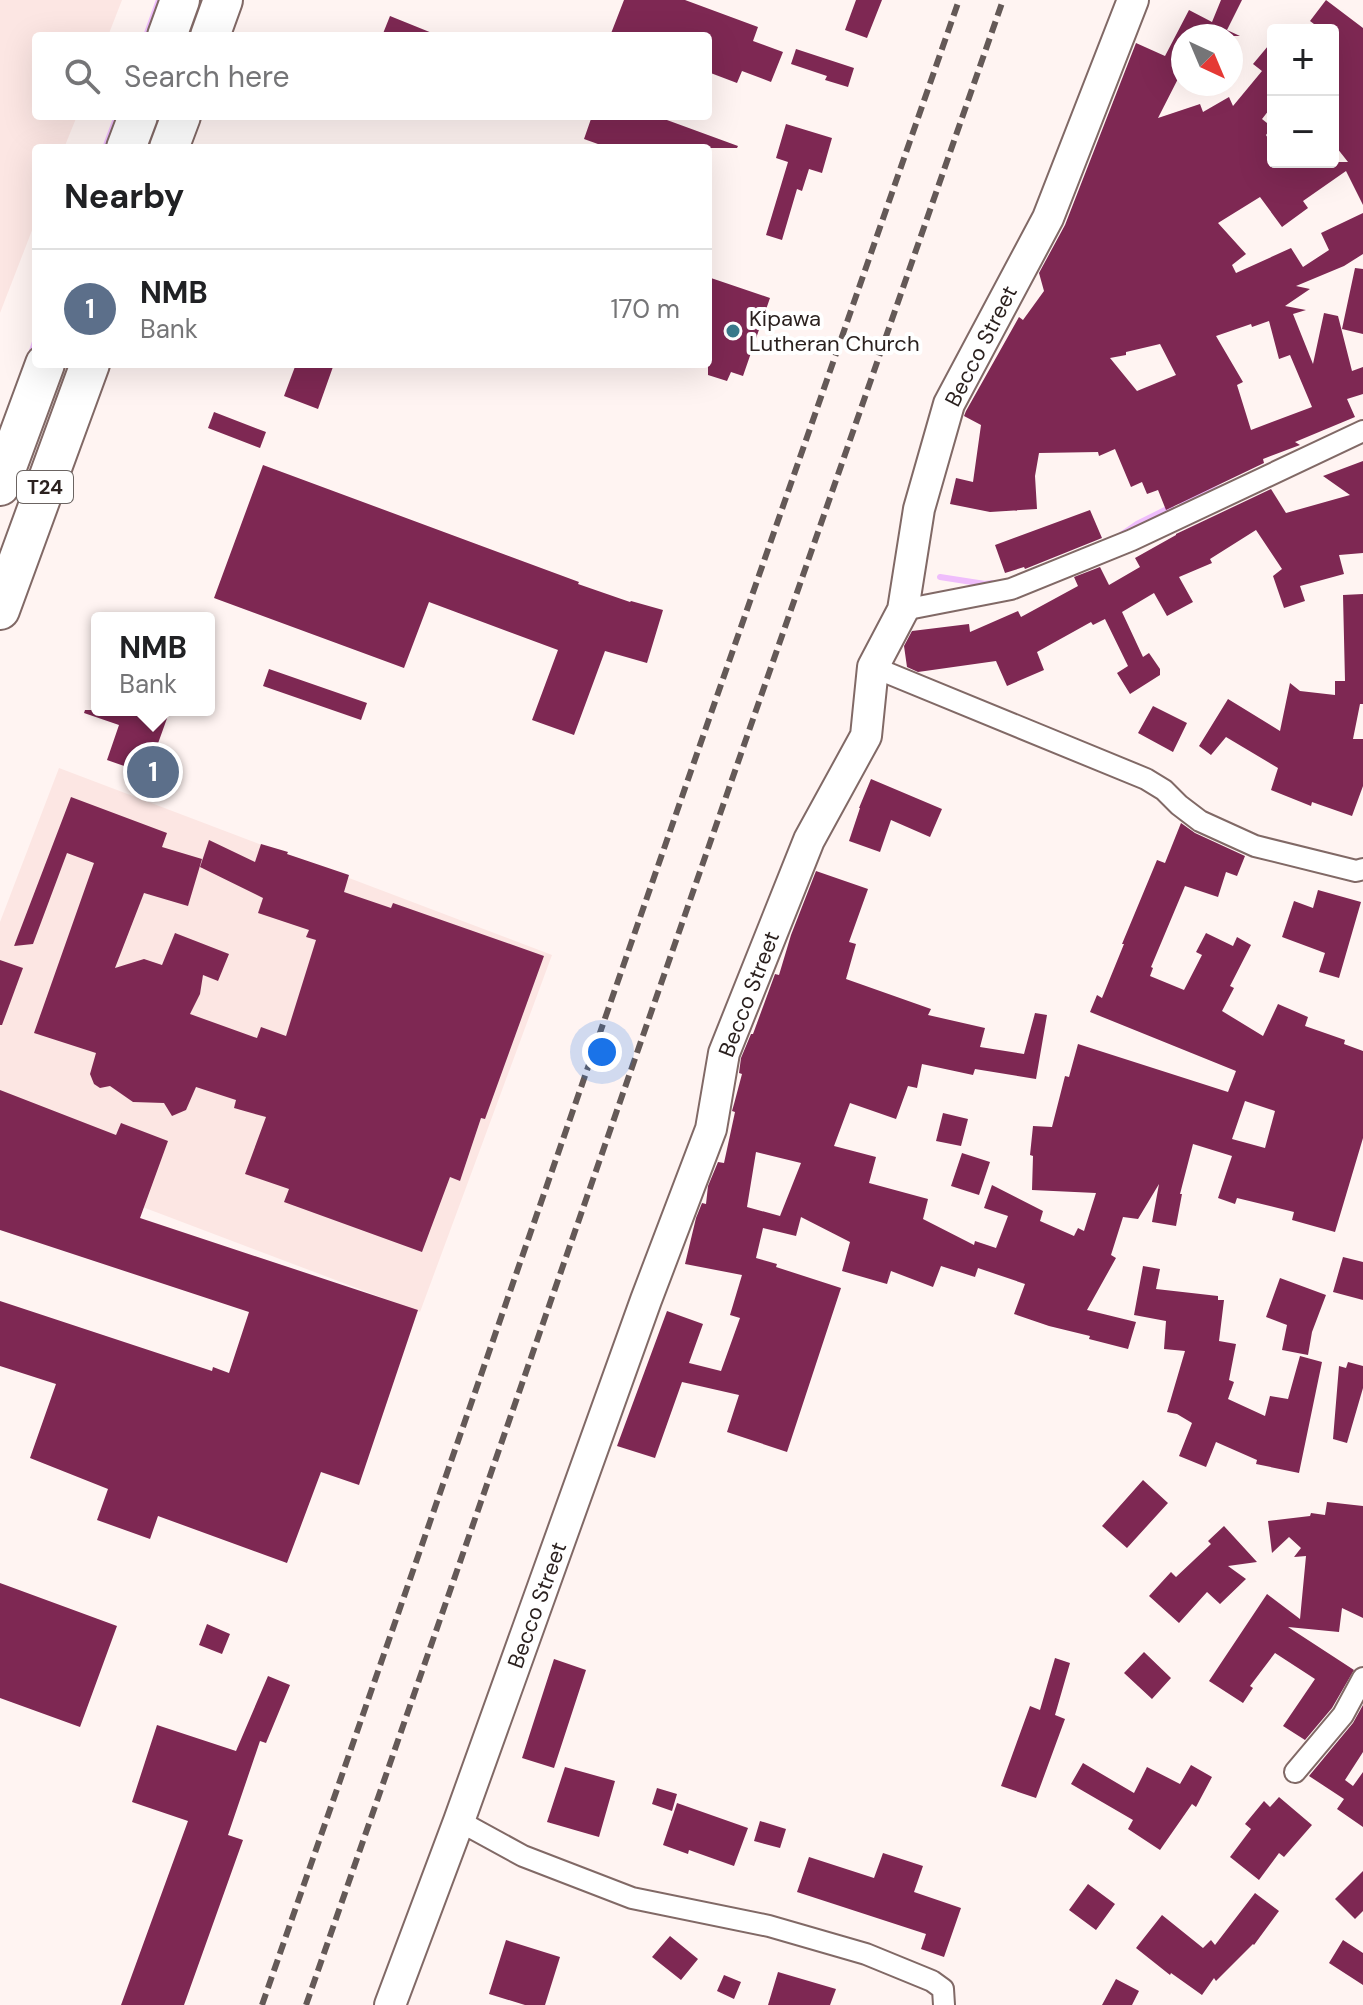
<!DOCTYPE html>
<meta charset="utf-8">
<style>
body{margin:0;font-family:"DM Sans",sans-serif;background:#f2f2f2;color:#202124}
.controls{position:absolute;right:24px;top:24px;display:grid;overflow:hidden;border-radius:8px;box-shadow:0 8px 32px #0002}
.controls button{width:72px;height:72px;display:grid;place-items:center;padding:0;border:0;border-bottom:2px solid #e0e0e0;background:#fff;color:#202124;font:40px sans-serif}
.compass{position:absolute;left:1171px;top:24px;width:72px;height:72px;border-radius:50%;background:#fff;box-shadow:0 8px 32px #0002;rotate:136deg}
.you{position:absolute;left:602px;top:1052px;width:28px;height:28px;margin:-20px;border:6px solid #fff;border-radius:50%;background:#1a73e8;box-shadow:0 0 0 12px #1a73e833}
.badge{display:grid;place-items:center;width:52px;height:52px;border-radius:50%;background:#0f766e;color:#fff;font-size:26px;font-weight:700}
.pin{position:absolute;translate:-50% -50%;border:4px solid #fff;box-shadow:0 2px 8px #0006}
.popup{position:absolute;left:91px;top:612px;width:124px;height:104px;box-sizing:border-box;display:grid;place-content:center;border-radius:8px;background:#fff;filter:drop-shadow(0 2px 6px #0005);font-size:26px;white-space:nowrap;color:#757577}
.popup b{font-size:30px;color:#202124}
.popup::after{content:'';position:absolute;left:50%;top:100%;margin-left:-16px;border:16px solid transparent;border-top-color:#fff}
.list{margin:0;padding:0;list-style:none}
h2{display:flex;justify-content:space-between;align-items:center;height:104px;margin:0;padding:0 32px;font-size:34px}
h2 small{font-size:26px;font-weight:400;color:#757577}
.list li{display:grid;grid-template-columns:52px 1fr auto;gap:24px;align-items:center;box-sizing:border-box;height:120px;padding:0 32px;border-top:2px solid #e0e0e0}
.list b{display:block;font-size:30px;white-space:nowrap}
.list p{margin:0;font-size:26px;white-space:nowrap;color:#757577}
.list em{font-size:26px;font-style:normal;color:#757577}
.icon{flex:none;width:44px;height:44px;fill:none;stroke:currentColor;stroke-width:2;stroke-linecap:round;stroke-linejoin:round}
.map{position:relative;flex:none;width:1363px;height:2005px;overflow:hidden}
.search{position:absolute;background:#fff;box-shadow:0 8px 32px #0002;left:32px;top:32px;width:680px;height:88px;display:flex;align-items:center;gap:20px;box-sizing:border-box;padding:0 28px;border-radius:8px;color:#757577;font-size:30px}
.panel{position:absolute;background:#fff;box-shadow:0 8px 32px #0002;left:32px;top:144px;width:680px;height:224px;border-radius:8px}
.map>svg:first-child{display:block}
.built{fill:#fce6e3}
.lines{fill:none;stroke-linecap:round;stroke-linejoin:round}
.stream{stroke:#efbdfc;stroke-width:6}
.building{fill:#7e2853;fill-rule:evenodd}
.street-casing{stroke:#816966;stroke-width:24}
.secondary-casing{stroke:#816966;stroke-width:34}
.highway-casing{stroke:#816966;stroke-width:42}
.street{stroke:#fff;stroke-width:20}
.secondary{stroke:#fff;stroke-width:30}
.highway{stroke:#fff;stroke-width:38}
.rail{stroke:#645957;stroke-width:6;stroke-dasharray:12 6;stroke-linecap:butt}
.poi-dot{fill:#397a8c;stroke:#fff;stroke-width:3}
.labels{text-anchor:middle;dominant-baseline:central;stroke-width:8;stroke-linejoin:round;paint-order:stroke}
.shield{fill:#fff;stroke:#6b6462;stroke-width:2}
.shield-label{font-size:20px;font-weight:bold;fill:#2b211f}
.poi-label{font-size:22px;fill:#2b211f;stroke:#fff;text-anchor:start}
.street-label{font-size:22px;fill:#2b211f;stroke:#fff}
</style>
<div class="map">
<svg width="1363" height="2005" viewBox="0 0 1363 2005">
<rect width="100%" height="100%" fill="#fff4f2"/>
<path class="built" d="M0,0H122L108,36H36V116H77L64,148H36V220L0,313Z
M59,768L552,955L420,1312L0,1153V922Z"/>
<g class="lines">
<path class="stream" d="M146,36L159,0
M105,148L117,116
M30,357L36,339
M1181,502L1223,487
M1121,535L1137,524L1171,507
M940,577L985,584L992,583"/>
</g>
<path class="building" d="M624,0H685L758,27L753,41L783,52L771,82L742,71L737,83L708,72V36H610Z
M856,0H882L867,38L845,30Z
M1221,0H1242L1227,30L1240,36H1183V69L1158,118L1200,104L1203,112L1229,97L1233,106L1262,71L1253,64L1273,40V105L1262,119L1272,127L1266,135L1273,147V162H1348L1333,143V30H1322L1310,21L1326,0L1363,28V205L1346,171L1303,201L1308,208L1282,227L1260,197L1218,223L1246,254L1232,265L1236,273L1291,248L1303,267L1329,250L1321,233L1363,213V254L1344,266L1296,286L1310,289L1285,306L1306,310L1293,314L1313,364L1324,313L1338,316L1352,371L1363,367V394L1347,399L1355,417L1295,442L1300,445L1263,459L1264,463L1166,510L1158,490L1147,494L1142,482L1131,487L1115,449L1099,456L1098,452L1039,453L1035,476L1037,509L990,512L950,504L956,478L973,482L981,425L964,416L966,411L1019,317L1023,320L1044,291L1039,273L1065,225L1136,43L1165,56L1189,10L1212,22ZM1269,321L1279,359L1290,355L1312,407L1251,430L1237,385L1243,382L1216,336L1251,324L1252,327ZM1160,344L1176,375L1137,391L1110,358L1126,355V352Z
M390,16L437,35V36H382Z
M796,49L854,68L848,87L825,80L827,76L791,64Z
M592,116H656L738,146L737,148H609L584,139Z
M786,124L832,138L822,173L809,169L802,191L797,189L782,240L766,235L788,162L776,158Z
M1355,268L1363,269V334L1342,329Z
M708,277L770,298L743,376L731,372L727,381L708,375Z
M296,364H334L318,409L284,396Z
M214,412L266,432L260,448L208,428Z
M1363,461V553L1339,555L1344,574L1300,586L1305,601L1284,608L1273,576L1282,569L1256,530L1210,559L1212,563L1179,577L1193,602L1167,616L1154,593L1122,612L1143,657L1149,653L1160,669V675L1130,694L1117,673L1128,666L1105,619L1093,625L1091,622L1037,652L1044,670L1007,686L996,661L918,672L907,667L904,646L912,631L969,624L970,632L1018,611L1021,617L1078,586L1074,577L1100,567L1109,585L1140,567L1135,558L1176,535V534L1271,489L1286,513L1350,495L1323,476Z
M263,465L579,582L578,584L630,602L631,601L663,610L647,663L605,651L574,735L532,720L558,650L429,602L404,668L214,598Z
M1090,510L1102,538L1025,569L1024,567L1005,573L995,545Z
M1363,594V704H1360L1353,739H1363V786L1352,816L1312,802L1311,806L1271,790L1278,768L1226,737L1211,755L1199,746L1228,699L1280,731L1290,683L1300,691L1335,695V681H1345L1343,595Z
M269,669L367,703L361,720L263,686Z
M1153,706L1187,723L1173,752L1138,733Z
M85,710H170L147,774L107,760L119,725L84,713Z
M871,779L942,809L930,837L891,820L880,852L849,841L860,808H859Z
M71,797L167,833L162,847L202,859L188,906L144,893L115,968L144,959L162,965L175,933L229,954L218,981L203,975L200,994L190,1014L257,1038L261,1027L286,1036L316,940L306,937L309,930L258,913L263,898L200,867L209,840L255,862L261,844L288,852L287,854L349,875L344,892L391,908L393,903L544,956L485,1119L481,1118L460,1181L450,1177L422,1252L284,1202L289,1189L245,1174L266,1117L234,1108L236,1100L196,1087L186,1110L172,1116L164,1103L133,1102L110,1086L100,1088L94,1084L90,1074L96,1053L34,1033L94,863L67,853L33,944L14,946Z
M1181,823L1195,833L1245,856L1237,876L1226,872L1218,897L1185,886L1151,967L1153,968L1150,976L1184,990L1202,955L1196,952L1206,933L1233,946L1237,937L1251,945L1230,986L1234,988L1222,1011L1263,1036L1278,1004L1308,1017L1305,1026L1345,1040L1344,1044L1363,1051V1138L1335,1232L1292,1220L1294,1212L1237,1198L1235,1204L1218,1198L1232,1156L1193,1144L1180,1194H1182L1176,1226L1152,1222L1159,1184L1138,1219L1123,1217L1111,1255L1116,1258L1087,1310L1136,1322L1128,1349L1089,1339L1090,1336L1049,1326L1014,1314L1025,1284L978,1268L975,1277L941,1266L933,1287L891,1271L887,1284L842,1271L850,1242L801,1217L796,1236L763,1228L756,1258L777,1264L776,1267L841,1288L787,1452L727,1432L739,1395L682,1382L655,1458L617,1446L667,1311L703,1324L689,1363L721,1371L740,1318L730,1315L742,1275L685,1264L696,1218L702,1203L706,1204L708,1186L718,1162L724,1163L735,1112L732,1111L734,1104L742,1074L739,1073L741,1058L751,1034H753L775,974L779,975L791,935L816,871L868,889L849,942L856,944L846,979L931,1009L928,1015L985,1028L980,1047L1024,1054L1035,1013L1047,1015L1036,1079L975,1069L973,1075L922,1064L917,1088L908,1086L896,1119L850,1103L834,1146L876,1157L869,1183L928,1199L923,1219L974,1245L975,1241L996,1248L1008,1216L984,1208L992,1185L1043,1211L1040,1221L1074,1236L1078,1228L1084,1231L1096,1193L1032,1190L1033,1156L1030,1155L1033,1126L1052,1127L1065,1076L1069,1077L1078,1044L1228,1092L1236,1071L1090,1012L1097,995L1102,998L1124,944H1122L1157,860L1165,863ZM1245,1101L1275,1111L1265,1148L1232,1139ZM756,1152L801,1163L780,1216L747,1207Z
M1318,890L1361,902L1339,978L1319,972L1325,953L1282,937L1294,901L1313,908Z
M0,960L23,968L2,1025H0Z
M0,1090L116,1135L121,1123L168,1141L140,1218L418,1310L359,1485L321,1472L287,1563L158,1516L150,1539L97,1520L108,1489L30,1458L56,1384L0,1366V1301L212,1371L213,1367L229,1373L249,1312L0,1230Z
M943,1113L968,1119L961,1146L936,1141Z
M962,1153L990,1162L979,1195L951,1186Z
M1343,1257L1363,1262V1300L1333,1292Z
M1143,1266L1160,1269L1156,1289L1218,1296V1300H1224L1219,1341L1236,1344L1229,1380L1234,1382L1228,1399L1265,1416L1270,1396L1288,1399L1300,1356L1322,1362L1299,1473L1256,1464L1257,1460L1216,1442L1206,1467L1179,1456L1192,1423L1177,1414L1167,1412L1185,1351L1164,1349L1166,1321L1134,1315Z
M1280,1278L1326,1295L1312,1332L1308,1355L1282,1350L1287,1325L1266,1317Z
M1348,1362L1363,1366V1388L1347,1443L1333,1439L1339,1366L1346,1368Z
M1143,1480L1168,1503L1127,1548L1102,1526Z
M1327,1502L1363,1506V1618L1342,1608L1339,1632L1288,1627L1354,1670L1332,1708L1305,1740L1283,1726L1315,1679L1275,1653L1250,1686L1253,1688L1243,1703L1209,1681L1267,1594L1300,1619L1306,1556L1294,1557L1301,1548L1289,1537L1272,1553L1268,1521L1310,1516L1311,1513L1325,1515Z
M1224,1526L1257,1562L1228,1566L1246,1579L1220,1604L1207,1592L1179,1623L1149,1596L1171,1572L1176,1577L1211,1544L1208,1541Z
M0,1583L117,1626L80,1727L0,1698Z
M207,1624L230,1634L222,1654L199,1645Z
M1144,1652L1171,1678L1152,1699L1124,1673Z
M1055,1658L1070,1663L1055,1715L1065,1719L1036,1798L1001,1786L1030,1706L1040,1710Z
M554,1659L586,1670L554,1768L522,1758Z
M268,1676L290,1685L266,1743L260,1741L228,1835L243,1840L184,2005H121L188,1821L132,1802L157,1725L236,1751Z
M1363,1705V1752L1345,1780L1353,1786L1363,1772V1827L1337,1809L1344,1799L1309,1776L1353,1723Z
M1083,1763L1134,1793L1147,1767L1180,1784L1191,1765L1212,1777L1196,1807L1192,1804L1160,1850L1128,1829L1133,1820L1071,1784Z
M565,1767L615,1781L599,1837L547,1822Z
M657,1788L677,1794L672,1811L652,1804Z
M1279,1797L1312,1825L1284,1857L1279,1853L1259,1880L1230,1857L1251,1829L1245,1824L1264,1801L1270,1807Z
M677,1803L748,1828L734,1866L689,1850L688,1854L663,1845Z
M760,1821L786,1829L780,1848L754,1841Z
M883,1853L923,1866L914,1892L961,1908L944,1957L921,1949L926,1934L797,1892L809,1857L874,1878Z
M1363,1871V1911L1355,1919L1335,1899Z
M1088,1884L1115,1904L1096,1930L1069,1910Z
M1255,1893L1279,1911L1254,1945L1253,1944L1216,1981L1214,1978L1202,1995L1171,1973L1170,1975L1136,1948L1162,1915L1203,1948L1211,1940L1215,1945Z
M670,1936L698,1959L681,1980L652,1957Z
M506,1940L560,1957L545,2005H525L489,1994Z
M1343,1940L1363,1953V1985L1329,1963Z
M778,1972L836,1989L830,2005H768Z
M724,1975L741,1982L734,1999L717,1991Z
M1116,1979L1139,1991L1132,2005H1102Z"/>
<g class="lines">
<g class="street-casing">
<path id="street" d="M903,610L1011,589L1132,540L1363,431
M873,667L1146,779L1164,790L1179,805L1200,821L1255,846L1356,871L1363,869
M1295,1772L1343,1715L1363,1678
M459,1821L523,1856L632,1898L769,1926L866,1954L932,1981L943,1989L944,2005"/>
</g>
<g class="secondary-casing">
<path id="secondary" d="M390,2005L459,1821L646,1300L711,1129L724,1053L809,840L866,736L873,667L903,610L919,509L949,404L1048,218L1133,0"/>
</g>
<g class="highway-casing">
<path id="highway" d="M167,36L180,0
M210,36L223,0
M126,148L138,116
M169,148L181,116
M0,486L45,364
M0,610L90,364"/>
</g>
<use href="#street" class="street"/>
<use href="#secondary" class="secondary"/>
<use href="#highway" class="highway"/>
<path class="rail" d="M262,2005L959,0
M306,2005L1003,0"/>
</g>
<circle class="poi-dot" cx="733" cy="331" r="8"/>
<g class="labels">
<rect class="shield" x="17" y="471" width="56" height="32" rx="6"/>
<g class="shield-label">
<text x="45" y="487">T24</text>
</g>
<g class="poi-label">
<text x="749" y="318">Kipawa<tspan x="749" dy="25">Lutheran Church</tspan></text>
</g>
<g class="street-label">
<text transform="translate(981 346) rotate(-63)">Becco Street</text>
<text transform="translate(749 994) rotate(-69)">Becco Street</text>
<text transform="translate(537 1605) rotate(-70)">Becco Street</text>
</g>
</g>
</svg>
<div class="controls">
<button>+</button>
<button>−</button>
</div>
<svg class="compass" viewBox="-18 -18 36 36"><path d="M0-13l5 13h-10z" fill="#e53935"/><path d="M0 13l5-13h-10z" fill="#757577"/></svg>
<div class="you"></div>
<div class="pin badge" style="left:153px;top:772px;background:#5c6f8a">1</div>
<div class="popup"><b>NMB</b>Bank</div>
<div class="search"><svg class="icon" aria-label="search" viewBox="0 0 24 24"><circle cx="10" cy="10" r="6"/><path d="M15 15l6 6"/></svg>Search here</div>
<section class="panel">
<h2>Nearby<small></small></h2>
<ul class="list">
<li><span class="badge" style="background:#5c6f8a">1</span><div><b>NMB</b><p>Bank</p></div><em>170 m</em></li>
</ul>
</section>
</div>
